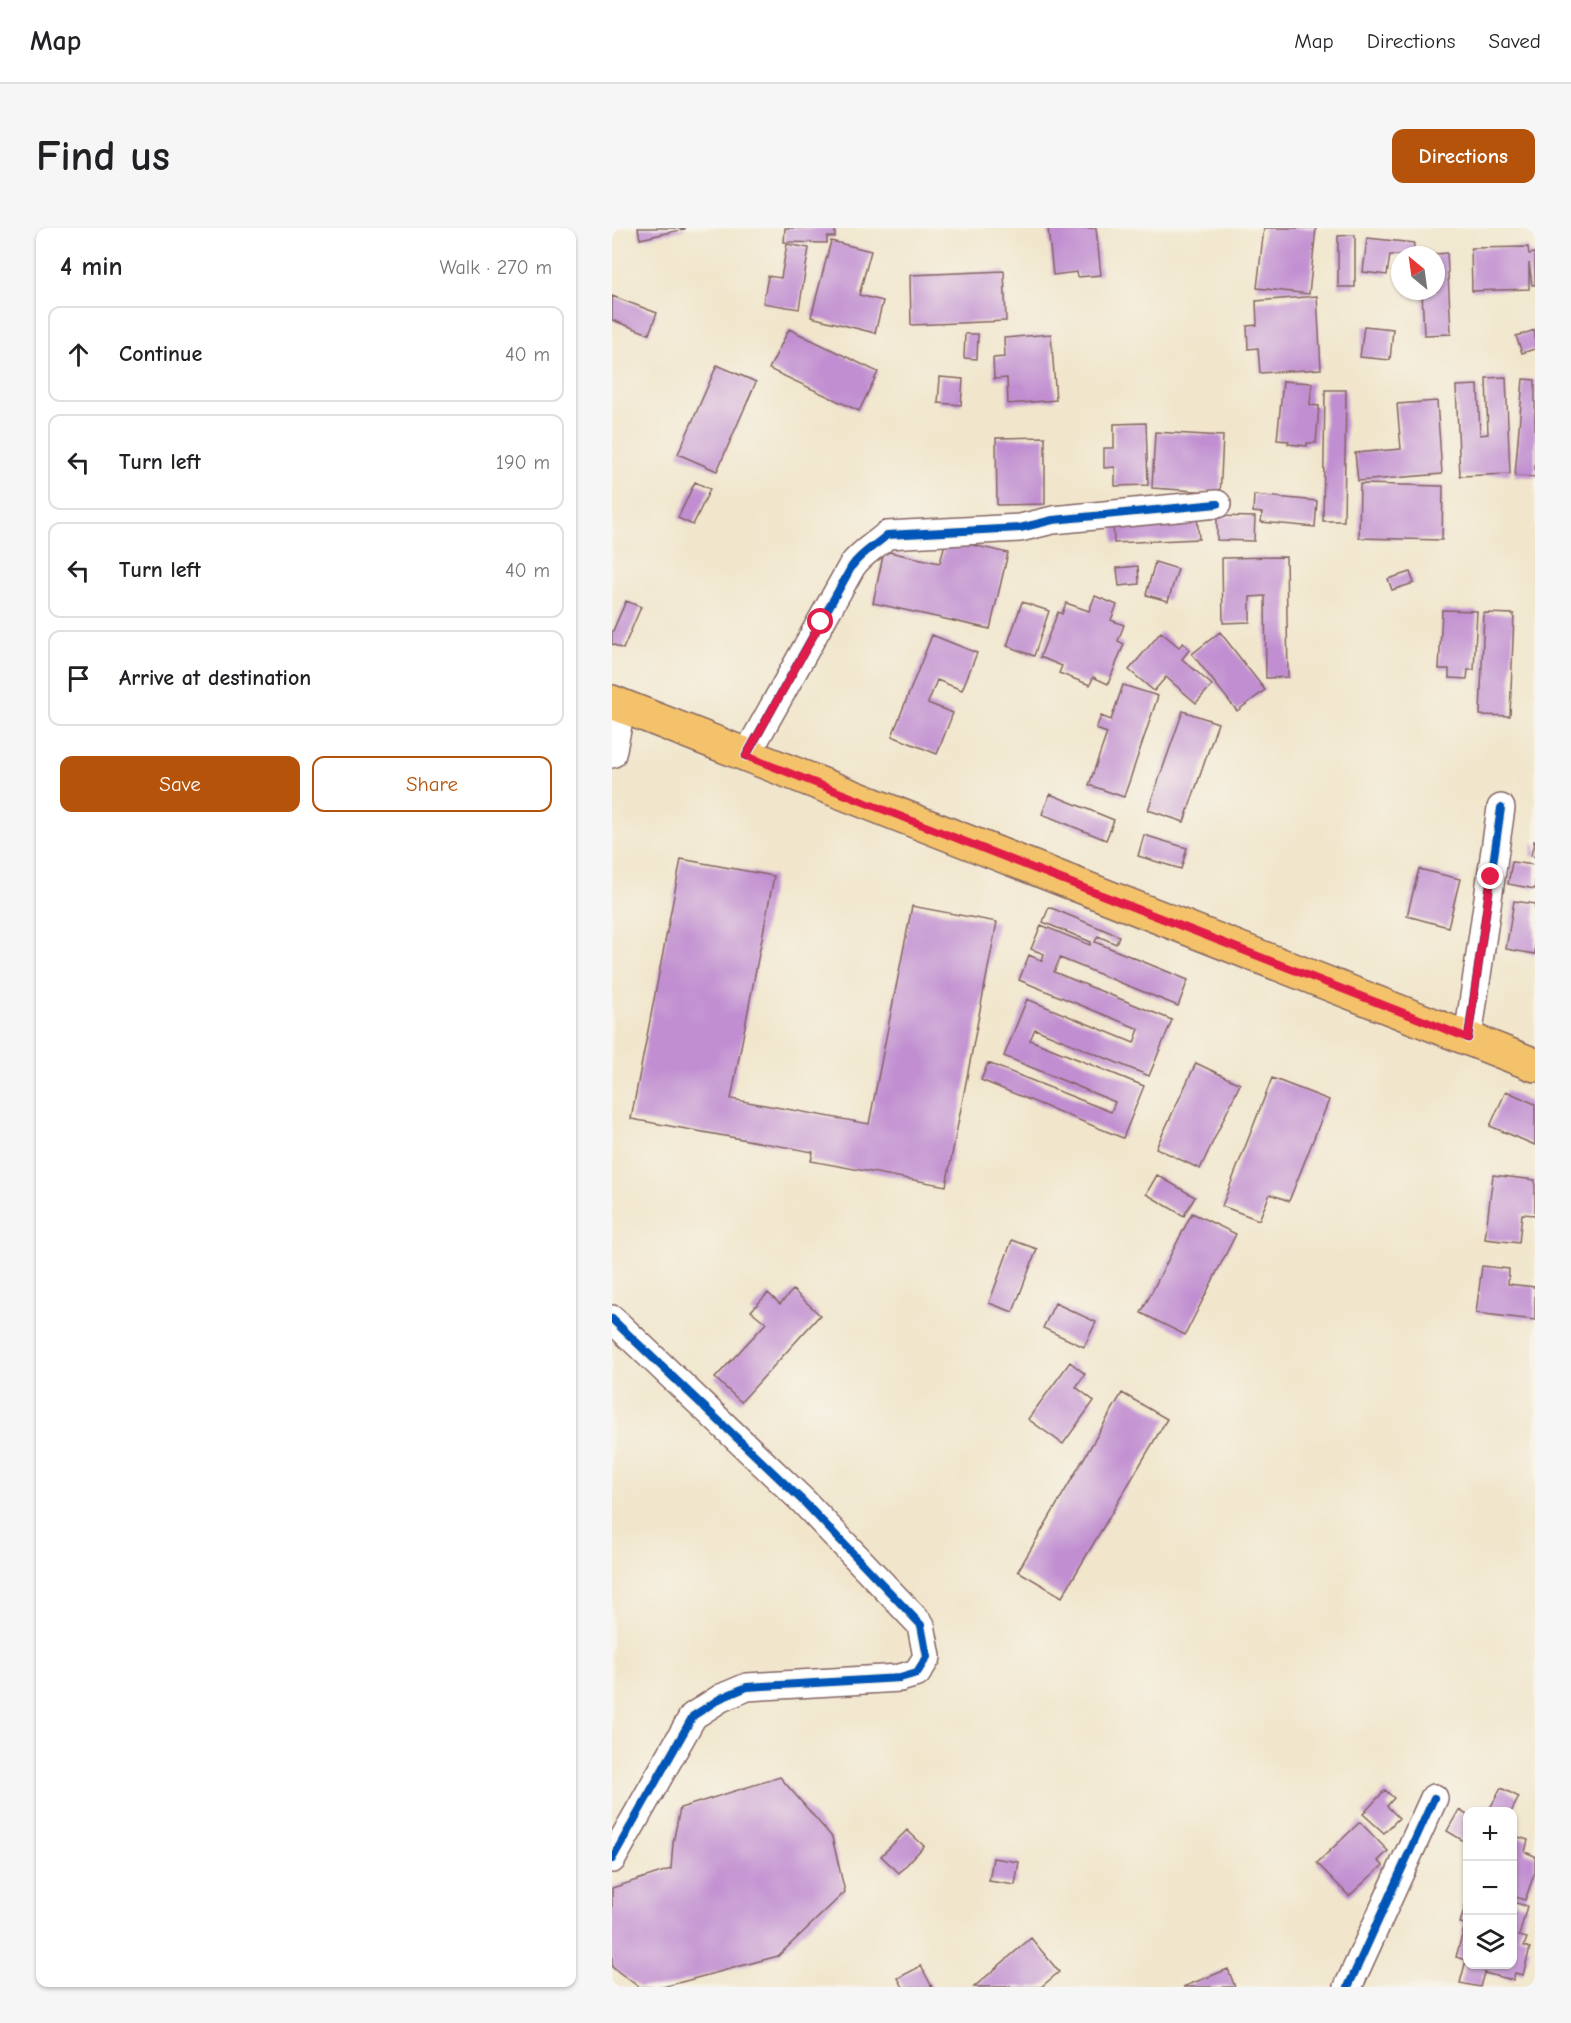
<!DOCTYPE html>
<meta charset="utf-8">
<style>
body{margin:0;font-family:"Comic Neue",sans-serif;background:#f6f6f6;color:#202124}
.controls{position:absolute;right:18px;bottom:18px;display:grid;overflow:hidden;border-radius:12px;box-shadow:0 2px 4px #0004}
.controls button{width:54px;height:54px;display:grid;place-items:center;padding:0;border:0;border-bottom:2px solid #e0e0e0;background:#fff;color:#202124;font:30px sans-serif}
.compass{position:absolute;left:779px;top:18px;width:54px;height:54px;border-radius:50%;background:#fff;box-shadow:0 2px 4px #0004;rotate:331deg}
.stop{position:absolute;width:18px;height:18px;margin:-14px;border:4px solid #e11d48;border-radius:50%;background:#fff}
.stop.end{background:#e11d48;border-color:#fff;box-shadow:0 2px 6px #0008}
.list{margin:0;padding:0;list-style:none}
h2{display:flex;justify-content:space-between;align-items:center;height:78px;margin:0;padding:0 24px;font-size:26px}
h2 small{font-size:20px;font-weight:400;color:#757577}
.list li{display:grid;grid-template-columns:39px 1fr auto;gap:18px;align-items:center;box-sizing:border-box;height:96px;margin:0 12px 12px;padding:0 12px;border:2px solid #e0e0e0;border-radius:12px}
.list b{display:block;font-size:22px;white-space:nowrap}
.list em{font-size:20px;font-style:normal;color:#757577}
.actions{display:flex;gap:12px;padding:18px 24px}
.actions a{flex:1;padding:14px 0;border:2px solid #b45309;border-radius:12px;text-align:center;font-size:21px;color:#b45309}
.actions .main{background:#b45309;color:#fff}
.icon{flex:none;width:33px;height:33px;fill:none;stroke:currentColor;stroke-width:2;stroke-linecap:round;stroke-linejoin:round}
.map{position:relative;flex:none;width:923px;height:1759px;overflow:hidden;border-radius:12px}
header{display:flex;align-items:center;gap:36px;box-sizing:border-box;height:84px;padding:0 30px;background:#fff;border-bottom:2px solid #e0e0e0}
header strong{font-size:28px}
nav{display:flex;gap:33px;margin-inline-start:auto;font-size:21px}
.intro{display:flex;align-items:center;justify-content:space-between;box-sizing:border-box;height:144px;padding:0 36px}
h1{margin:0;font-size:42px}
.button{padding:15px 27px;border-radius:12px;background:#b45309;color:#fff;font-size:21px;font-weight:700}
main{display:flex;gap:36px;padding:0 36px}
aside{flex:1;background:#fff;border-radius:12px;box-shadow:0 2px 4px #0004}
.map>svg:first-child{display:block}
.building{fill:#c18fd1}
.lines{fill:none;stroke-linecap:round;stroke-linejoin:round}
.minor-casing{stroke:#846563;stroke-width:30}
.major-casing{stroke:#846563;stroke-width:36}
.minor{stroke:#fff;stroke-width:27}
.major{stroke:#f3c26a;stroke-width:33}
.cycleway-casing{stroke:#f7f3e8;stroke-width:11}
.cycleway{stroke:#0057b8;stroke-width:8}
.route{stroke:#e11d48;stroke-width:8}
</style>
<header>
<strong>Map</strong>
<nav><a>Map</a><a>Directions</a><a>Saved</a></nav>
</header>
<div class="intro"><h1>Find us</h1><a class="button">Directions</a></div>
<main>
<aside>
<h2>4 min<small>Walk · 270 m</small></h2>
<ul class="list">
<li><svg class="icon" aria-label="ahead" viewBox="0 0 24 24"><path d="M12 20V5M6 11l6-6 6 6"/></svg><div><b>Continue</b></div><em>40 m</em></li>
<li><svg class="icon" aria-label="left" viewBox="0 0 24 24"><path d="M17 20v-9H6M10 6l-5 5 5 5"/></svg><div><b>Turn left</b></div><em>190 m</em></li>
<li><svg class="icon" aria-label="left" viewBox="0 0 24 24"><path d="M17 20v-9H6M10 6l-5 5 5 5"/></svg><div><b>Turn left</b></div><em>40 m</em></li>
<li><svg class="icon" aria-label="arrive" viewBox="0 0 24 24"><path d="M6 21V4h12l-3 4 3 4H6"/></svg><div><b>Arrive at destination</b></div></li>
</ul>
<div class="actions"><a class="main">Save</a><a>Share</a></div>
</aside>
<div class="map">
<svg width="923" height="1759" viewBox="0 0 923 1759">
<rect width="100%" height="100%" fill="#f7f3e8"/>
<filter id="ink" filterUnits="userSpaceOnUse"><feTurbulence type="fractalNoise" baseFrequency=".0167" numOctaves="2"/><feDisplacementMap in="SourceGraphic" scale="12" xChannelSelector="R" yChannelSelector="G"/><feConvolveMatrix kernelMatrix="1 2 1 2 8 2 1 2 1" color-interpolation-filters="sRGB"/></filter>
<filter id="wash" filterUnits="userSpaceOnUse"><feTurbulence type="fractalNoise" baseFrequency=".008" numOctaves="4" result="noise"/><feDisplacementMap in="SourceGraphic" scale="24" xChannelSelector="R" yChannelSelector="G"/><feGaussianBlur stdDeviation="1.35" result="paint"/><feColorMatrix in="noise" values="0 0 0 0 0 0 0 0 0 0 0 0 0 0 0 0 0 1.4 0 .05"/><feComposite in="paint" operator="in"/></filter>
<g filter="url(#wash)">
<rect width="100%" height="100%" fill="#f1e6cc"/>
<g id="blocks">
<path class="building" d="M26,0H73V1L28,11Z
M173,0H223V9H215V15L172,14Z
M436,0H484L489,47L466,49L465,44L441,47Z
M652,0H704L697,66L645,60Z
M743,7V59H726V8Z
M755,10L802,15L801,27H778L775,47L751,44Z
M219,13L259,23L247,67L271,73L263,105L199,89Z
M175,16L197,20L187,81L151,75L156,48L169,50Z
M916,19L917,26L923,25V57H920L917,35V61L860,63L859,20Z
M835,25L839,106L812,107L810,63H824V26Z
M392,43L394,93L299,97L298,47Z
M0,68L45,85L37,106L0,92Z
M705,68L709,141L648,145L646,120L636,121L635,98L645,97L644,73Z
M752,98L781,101L778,132L748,129Z
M177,101L266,144L247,183L157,141Z
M923,102V121L910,125L904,108Z
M353,106H366L365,131L352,130Z
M439,106L444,172L396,176L395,150L382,151L381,130L393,129L392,110Z
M105,137L144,154L105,243L66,226Z
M328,149L351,151L349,177L326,175Z
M894,149L898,246L848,248L844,158L866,157L868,207L876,206L874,150Z
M911,151L923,152V249L903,248Z
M671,153L700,155L698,177L707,178L704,215H695V218L676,216L677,213L665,212Z
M713,162H734L732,293H711Z
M825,173L830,246L746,253L743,225L789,221L785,176Z
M534,195L536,257L503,258V239L492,240V220H502V196Z
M543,204L611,208L608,270L599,264L540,260Z
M433,209V276L385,277L384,210Z
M83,254L98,261L81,297L66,290Z
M748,256L831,258L830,312L747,310Z
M642,267L705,273L703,299L649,294L650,285L641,284Z
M585,288L587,311L502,315L501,293Z
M605,288L643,289L642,313L605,312Z
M334,311L396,325L378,401L261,375L272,323L328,335Z
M674,329L676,449L654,450L653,368L638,369V394L611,395L610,330Z
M543,334L566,341L556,373L534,367Z
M526,338L527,356L507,358L505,340Z
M798,344L802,355L780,362L776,351Z
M483,368L505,377L499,392L512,397L506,413L512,416L496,456L481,449L478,457L447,445L450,438L428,429L446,384L450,386L454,375L477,383Z
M14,373L29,379L11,421L0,416V405Z
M410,374L437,383L422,428L395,418Z
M830,382L865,383L862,442H856L855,451L837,450V441H827Z
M872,385L902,386L898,488L868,487Z
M549,404L567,419L571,415L578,421L570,431L600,457L584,475L554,449L542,463L517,442Z
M608,404L653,462L625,483L580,426Z
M320,407L365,425L350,462L325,452L316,475L341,485L325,526L280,508Z
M511,457L546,468L512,569L477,557L495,505L484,501L489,488L499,492Z
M571,483L606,495L572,594L536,582Z
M438,566L502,592L494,612L430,586Z
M532,607L575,620L569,641L526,628Z
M922,613H923V629L919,628Z
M69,631L162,648L119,871L257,896L300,678L385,694L334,958L199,933L201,924L19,891Z
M900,634L923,637V661L896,656Z
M807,641L848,651L836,699L795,688Z
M902,673L923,676V726L894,721Z
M437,679L507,708L504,716L486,708L483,714L576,752L566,778L448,730L442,744L560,792L537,848L423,801L418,812L532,858L511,910L369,852L376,835L499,884L503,874L392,828L415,771L522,815L527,801L407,752L417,727L430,733L432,726L419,721L429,697L478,717L479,714L431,694Z
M584,835L628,856L588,941L544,920Z
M660,850L717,872L677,973L658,966L647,992L610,978Z
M894,863L923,876V917L878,898Z
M545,947L583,969L572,988L534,966Z
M881,947L923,952V987L910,986L907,1015L873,1011Z
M580,985L624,1006L573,1107L529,1085Z
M400,1012L425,1021L401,1084L377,1075Z
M870,1038L897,1041L896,1056L923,1059V1092L864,1085Z
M181,1062L208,1087L129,1174L103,1150L154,1095L139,1083L156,1065L168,1076Z
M443,1075L484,1094L472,1119L431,1100Z
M458,1134L473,1146L464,1159L482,1173L451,1216L416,1191Z
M510,1165L555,1191L450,1369L406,1343Z
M168,1549L220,1609L233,1664L166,1728L51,1759H27L0,1739V1660L59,1641L61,1615L68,1580Z
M889,1560L907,1569L899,1584H876Z
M773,1562L782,1570L775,1578L787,1590L772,1605L751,1586Z
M847,1582L855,1587V1615L835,1603Z
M748,1594L776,1623L766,1633L771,1637L737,1668L705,1635Z
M295,1602L312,1618L287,1645L269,1628Z
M900,1607L916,1612L913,1624L923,1628V1644L913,1672L900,1668Z
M381,1630L407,1634L403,1657L377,1653Z
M855,1671V1736H900V1674L915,1678L907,1708L915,1710L912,1718L918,1720L911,1747L903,1745L901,1752L872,1745L868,1759L848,1755L854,1732L844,1729L853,1696L848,1695Z
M419,1710L447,1744L429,1759H362Z
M309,1738L320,1759H291L286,1750Z
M616,1741L623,1759H571Z"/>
</g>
</g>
<g filter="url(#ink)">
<use href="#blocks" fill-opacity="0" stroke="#846563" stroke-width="1.5"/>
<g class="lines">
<g class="minor-casing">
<path id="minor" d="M0,526L10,478
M134,528L240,338C249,325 263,318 275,307L408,300L441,292L605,276
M856,810L889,580
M0,1091L192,1274L309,1397L315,1429L305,1445L288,1450L135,1459L109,1470L81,1488L0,1631
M736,1759L822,1570"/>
</g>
<g class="major-casing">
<path id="major" d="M0,474L923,837"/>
</g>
<use href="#minor" class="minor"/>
<use href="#major" class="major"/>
<g class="cycleway-casing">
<path id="cycleway" d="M134,528L240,338C249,325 263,318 275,307L408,300L441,292L605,276
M856,810L889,580
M0,1091L192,1274L309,1397L315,1429L305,1445L288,1450L135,1459L109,1470L81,1488L0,1631
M736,1759L822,1570"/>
</g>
<use href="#cycleway" class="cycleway"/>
</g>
</g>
<g class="lines" filter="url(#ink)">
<path class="route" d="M209,394L134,528L856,810L879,649"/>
</g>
</svg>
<div class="controls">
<button>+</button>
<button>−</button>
<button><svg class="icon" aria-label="layers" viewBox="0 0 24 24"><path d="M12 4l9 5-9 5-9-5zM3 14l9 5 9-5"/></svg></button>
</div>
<svg class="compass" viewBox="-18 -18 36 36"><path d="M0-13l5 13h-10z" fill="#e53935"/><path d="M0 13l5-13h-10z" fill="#757577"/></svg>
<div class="stop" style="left:209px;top:394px"></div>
<div class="stop end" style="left:879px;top:649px"></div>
</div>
</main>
